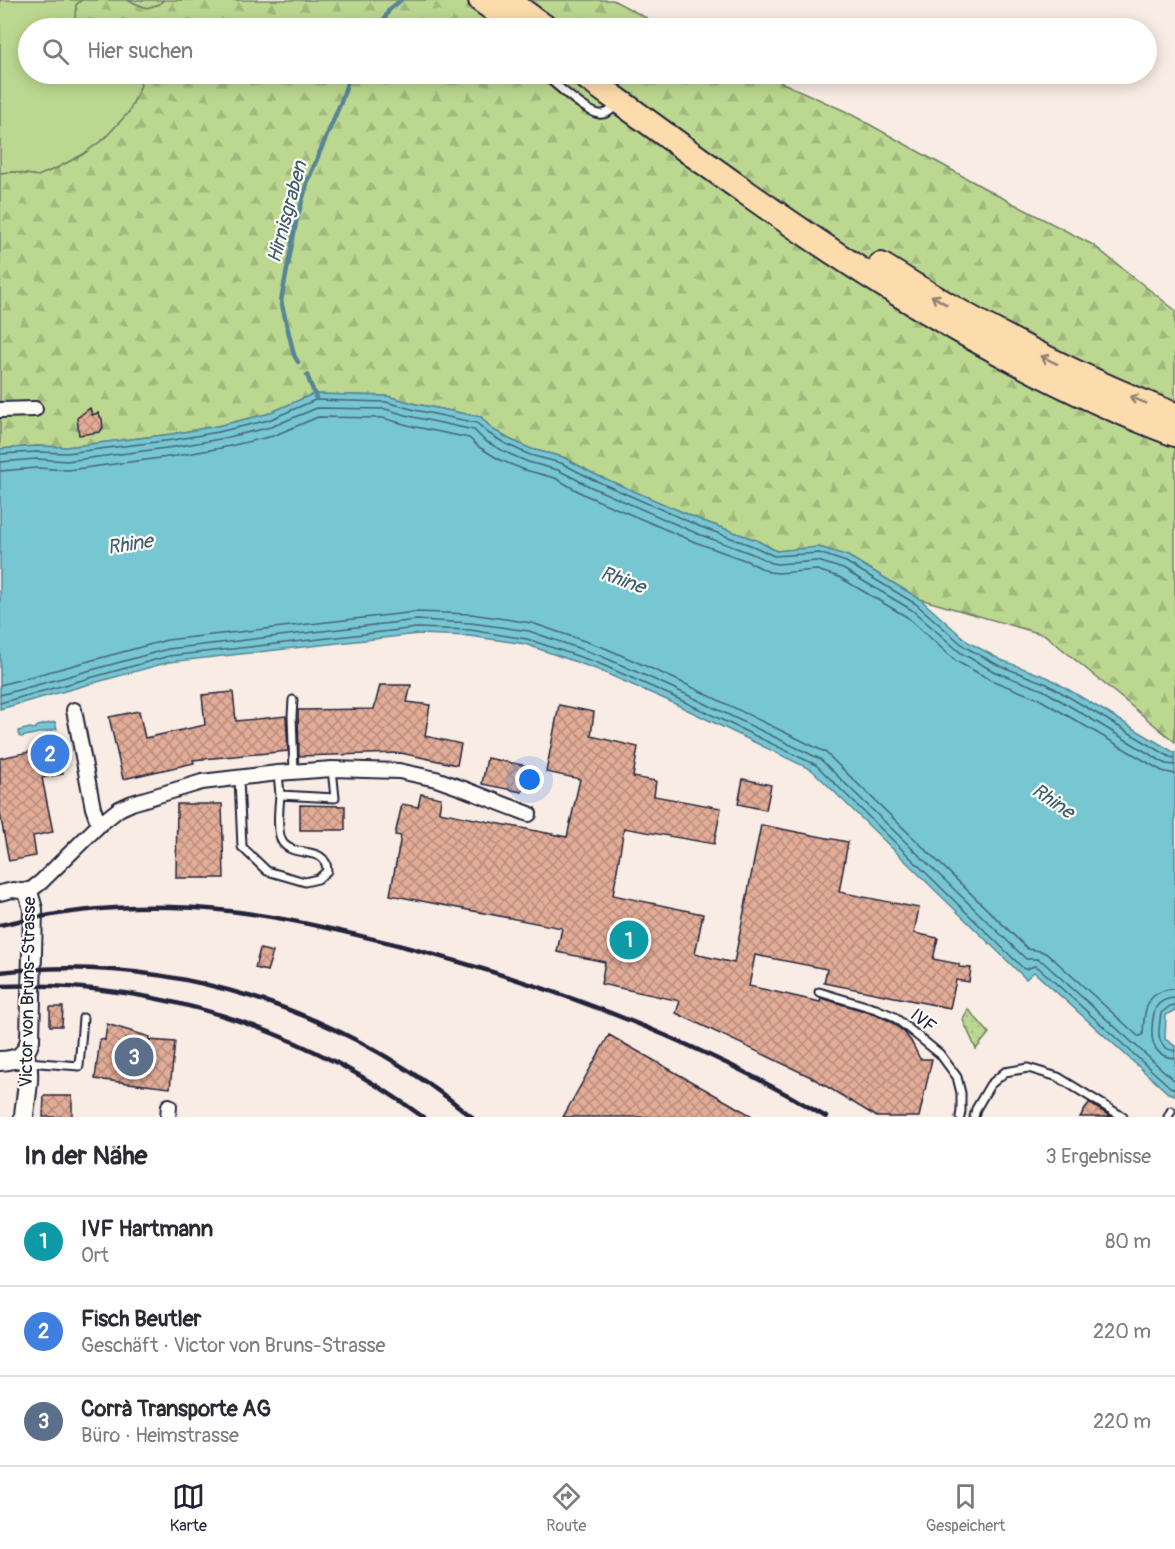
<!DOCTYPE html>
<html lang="de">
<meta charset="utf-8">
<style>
body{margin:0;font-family:Pangolin,sans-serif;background:#f7f7f7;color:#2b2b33}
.you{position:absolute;left:530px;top:780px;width:21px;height:21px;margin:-15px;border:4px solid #fff;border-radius:50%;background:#1a73e8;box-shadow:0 0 0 9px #1a73e833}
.badge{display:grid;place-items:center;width:39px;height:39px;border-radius:50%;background:#22223b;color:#fff;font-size:20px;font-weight:700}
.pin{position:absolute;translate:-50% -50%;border:3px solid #fff;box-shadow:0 2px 6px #0006}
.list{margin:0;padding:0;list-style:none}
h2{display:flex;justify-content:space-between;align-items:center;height:78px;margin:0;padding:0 24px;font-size:26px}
h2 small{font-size:20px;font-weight:400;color:#7c7c81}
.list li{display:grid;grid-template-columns:39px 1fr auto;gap:18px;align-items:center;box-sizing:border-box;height:90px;padding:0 24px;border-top:2px solid #e1e1e2}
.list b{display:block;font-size:22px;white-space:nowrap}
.list p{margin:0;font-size:20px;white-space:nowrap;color:#7c7c81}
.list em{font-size:20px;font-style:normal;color:#7c7c81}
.icon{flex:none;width:33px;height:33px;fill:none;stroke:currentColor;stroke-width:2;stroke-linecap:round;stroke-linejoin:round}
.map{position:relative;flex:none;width:1175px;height:1117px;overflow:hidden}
.search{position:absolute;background:#fff;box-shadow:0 3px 15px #0003;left:18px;right:18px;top:18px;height:66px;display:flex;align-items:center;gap:15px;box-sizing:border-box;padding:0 21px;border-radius:33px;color:#7c7c81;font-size:22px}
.sheet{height:348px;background:#fff}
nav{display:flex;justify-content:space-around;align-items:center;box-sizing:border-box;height:84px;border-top:2px solid #e1e1e2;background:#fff;font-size:16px;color:#7c7c81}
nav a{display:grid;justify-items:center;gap:3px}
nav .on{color:#22223b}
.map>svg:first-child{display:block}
.green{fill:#bcd890;stroke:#6f7d66;stroke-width:1.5}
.forest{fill:url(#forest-firs);stroke:#6f7d66;stroke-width:1.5}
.park{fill:url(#park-dots);stroke:#6f7d66;stroke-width:1.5}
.water{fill:#77c7d3;stroke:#558596;stroke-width:1.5}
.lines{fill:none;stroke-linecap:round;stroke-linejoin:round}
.shore{stroke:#446478;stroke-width:1.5}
.stream{stroke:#558596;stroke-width:4.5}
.building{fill:url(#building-cross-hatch);stroke:#22223b;stroke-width:1.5}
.service-casing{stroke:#22223b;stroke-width:11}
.minor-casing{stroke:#22223b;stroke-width:18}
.tertiary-casing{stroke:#22223b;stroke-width:22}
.trunk-casing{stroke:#22223b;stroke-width:28}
.service{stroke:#fdfcf7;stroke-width:7}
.minor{stroke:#fdfcf7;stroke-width:14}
.tertiary{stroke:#fdfcf7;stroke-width:18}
.trunk{stroke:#fcdcac;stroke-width:24}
.rail{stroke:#22223b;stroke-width:4.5}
.oneway{stroke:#8f7f74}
.labels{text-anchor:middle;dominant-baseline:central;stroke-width:4.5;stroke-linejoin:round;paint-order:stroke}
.street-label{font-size:18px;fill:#22223b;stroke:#fdfcf7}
.water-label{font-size:20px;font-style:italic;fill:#405c70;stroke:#fdfcf7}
</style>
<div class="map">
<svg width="1175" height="1117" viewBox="0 0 1175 1117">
<defs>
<pattern id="forest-firs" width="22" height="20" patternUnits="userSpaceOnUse" patternTransform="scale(1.5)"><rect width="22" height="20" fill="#bcd890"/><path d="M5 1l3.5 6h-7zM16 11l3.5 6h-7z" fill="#a1b97d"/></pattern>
<pattern id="park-dots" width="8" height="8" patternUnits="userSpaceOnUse" patternTransform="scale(1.5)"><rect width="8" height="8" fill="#bcd890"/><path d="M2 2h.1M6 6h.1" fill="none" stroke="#a1b97d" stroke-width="1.8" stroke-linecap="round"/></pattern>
<pattern id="building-cross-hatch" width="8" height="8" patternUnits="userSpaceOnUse" patternTransform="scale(1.5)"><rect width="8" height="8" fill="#e2ac97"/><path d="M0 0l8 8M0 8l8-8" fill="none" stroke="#b78c7c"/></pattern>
</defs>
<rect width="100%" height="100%" fill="#f8ece4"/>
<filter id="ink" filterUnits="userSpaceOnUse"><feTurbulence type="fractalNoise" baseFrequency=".0167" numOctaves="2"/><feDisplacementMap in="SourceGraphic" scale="12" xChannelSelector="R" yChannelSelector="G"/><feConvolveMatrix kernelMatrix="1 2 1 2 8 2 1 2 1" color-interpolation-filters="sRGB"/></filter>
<g filter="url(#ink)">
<path class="green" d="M0,0H82L76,5L81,28H82H28V74H137L141,85L129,112L105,138L82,155L57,168L38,176L13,172L0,173Z
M126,0H163L160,4L147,8Z"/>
<path class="forest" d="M82,0H126L147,8L160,4L163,0H613L665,28H82L75,17L76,5Z
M137,74H763L847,112L995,194L1093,245L1175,310V742L1045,635L920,599L848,556L819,547L777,551L756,540L703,521L594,474L563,457L531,449L509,439L492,429L481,417L416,404L387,396L314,394L267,414L217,426L172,434L66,447L37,446L0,449V173L13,172L38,176L57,168L82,155L105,138L129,112L141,85Z"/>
<path class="park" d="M968,1009L989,1033L976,1049L963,1020Z"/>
<path class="water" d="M313,394L387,396L416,404L481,417L492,429L509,439L531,449L563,457L594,474L703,521L756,540L776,551L819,547L848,556L920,599L968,642L1001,660L1049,678L1175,753V1010L1166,1015L1165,1039L1175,1046V1095L1168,1093L1034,972L1026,979L812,770L667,700L596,669L525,644L469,636L418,634L169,662L0,709V449L37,446L66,447L172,434L217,426L267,414Z
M55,722L57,729L21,737L19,736L18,731L30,728L34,729L38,726Z"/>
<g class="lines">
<path class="shore" d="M0,454L37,452L67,453L173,440L218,432L269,420L315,400L386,402L415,410L477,423L488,433L506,444L530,455L561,463L592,479L701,527L753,546L774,556L819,553L846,562L916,604L965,647L998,665L1047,684L1170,757L1175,758
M0,462L37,459L67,461L174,447L220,439L271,427L317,408L385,409L413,417L474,430L484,440L503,451L528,462L558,470L589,486L698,534L750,553L772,563L777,564L818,561L843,569L912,610L961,653L995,672L1043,690L1166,764L1175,765
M0,471L37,468L68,470L176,456L221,448L273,436L318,417L383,418L411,426L469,438L479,447L500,460L525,470L555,478L585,495L695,542L747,561L769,572L778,573L817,570L839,577L907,617L956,661L991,680L1039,699L1162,771L1175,774
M0,685L167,640L416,612L471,614L532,623L605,648L677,680L825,752L1028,949L1041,951L1049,955L1138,1036H1141L1143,1034C1144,1011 1145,990 1175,989
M0,695L168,649L417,620L471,623L529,631L601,656L673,688L820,759L1026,959H1037L1043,962L1175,1081
M0,703L169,656L417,628L470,630L527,639L598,663L670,695L816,765L1024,969H1027L1034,966L1039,968L1170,1087L1175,1089
M1175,998C1155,999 1153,1011 1152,1028C1151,1045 1156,1057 1175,1058
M1175,1005L1170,1006L1161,1013C1159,1029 1154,1048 1175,1051"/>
<path class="stream" d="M380,28L389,10L401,0
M298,362L294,355L281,301L296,223L308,180L341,102L350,74
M307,375L316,398"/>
</g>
<path class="building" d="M90,408L92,415L98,413L102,419L103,427L100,432L79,435L77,418Z
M380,685H411L407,702L430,705L425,736L461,744L457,765L401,753L299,756L298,710L374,709Z
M233,692L236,721L286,716L288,751L193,760L194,763L123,779L109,717L139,711L145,738L205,725L202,695Z
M559,705L594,712L591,736L638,747L633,777L656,781L654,796L721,808L714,844L624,828L613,895L703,914L695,954L734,963L761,825L848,842L839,892L919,908L914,933L938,938L933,959L959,964V967L971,968L969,982L956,980L950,1008L824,983L827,969L755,955L749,986L820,1002L821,998L874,1014L890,1021L904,1032L911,1041L920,1059H932L919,1117H877L811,1077L676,1013L680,1001L601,984L605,962L557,952L562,928L390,895L401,836L395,835L402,804L418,807L421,794L441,798L439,812L567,837L580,779L546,772Z
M55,739L63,774L42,778L53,832L33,836L36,856L9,861L0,814V758L43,749L41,742Z
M487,758L528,766L522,792L482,784Z
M743,779L771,785L766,810L738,804Z
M177,804H222L224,878H176Z
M300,805L345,806V830H300Z
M260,949L273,952L267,971L255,968Z
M50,1007H63L62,1026H50Z
M107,1024L150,1037L149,1040L175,1042L170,1088L95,1079L100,1039L105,1040Z
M609,1035L754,1117H563Z
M44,1096H72V1117H43Z
M1089,1103L1112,1117H1080Z"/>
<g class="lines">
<g class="service-casing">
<path id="service" d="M543,74C555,83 585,112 599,114C606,115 612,110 616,105
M293,700L292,716L294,772
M278,773L280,795L335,798L332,769
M239,778L242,847L267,871L305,882L318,879L327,871C327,845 294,858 283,843C276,834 279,807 280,795
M819,992L876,1009L893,1016L940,1054L957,1077L961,1093V1111L960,1117
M27,1062L79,1066L83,1018
M974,1117L976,1109L990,1085L1005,1072L1028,1068L1058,1077L1123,1117
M1168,1117L1171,1111"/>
</g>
<g class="minor-casing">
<path id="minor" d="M0,410L35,409
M74,710L93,808L99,825
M0,893L13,890L28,892L41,882L99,825L119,809L132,803L202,782L278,773L332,769L399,771L436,779L464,789L529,814
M168,1117L169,1106"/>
</g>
<g class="tertiary-casing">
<path id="tertiary" d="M24,1054C33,1074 25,1096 24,1117
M0,1061C17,1060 25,1058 30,1040L33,909L28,892"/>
</g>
<g class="trunk-casing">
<path id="trunk" d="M481,0L518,27
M507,0L546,28
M582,74C769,210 956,351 1175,434
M881,265C975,324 1071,375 1175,415"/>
</g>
<use href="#service" class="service"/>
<use href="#minor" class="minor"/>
<use href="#tertiary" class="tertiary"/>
<use href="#trunk" class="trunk"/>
<path class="rail" d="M0,925C56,912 113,905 171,907C247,908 321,926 394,944C544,983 693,1037 826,1117
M0,972C170,953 340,1008 472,1117
M0,986C151,980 301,1027 423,1117"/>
</g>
<defs><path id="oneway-shaft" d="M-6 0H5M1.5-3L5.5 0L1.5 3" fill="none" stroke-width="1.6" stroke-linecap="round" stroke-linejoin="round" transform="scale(1.5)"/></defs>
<g class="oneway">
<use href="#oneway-shaft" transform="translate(939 300) rotate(-149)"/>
<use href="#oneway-shaft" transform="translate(1049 360) rotate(-154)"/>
<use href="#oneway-shaft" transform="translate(1138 400) rotate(-158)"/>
</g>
</g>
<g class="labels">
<g class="street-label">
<text transform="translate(28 992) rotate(-89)">Victor von Bruns-Strasse</text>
<text transform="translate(923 1021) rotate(39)">IVF</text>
</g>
<g class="water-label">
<text transform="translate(287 212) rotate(-75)">Hirnisgraben</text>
<text transform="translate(130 544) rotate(-9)">Rhine</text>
<text transform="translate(623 580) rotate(20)">Rhine</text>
<text transform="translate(1053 801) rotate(34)">Rhine</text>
</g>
</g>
</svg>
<div class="you"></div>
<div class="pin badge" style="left:629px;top:940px;background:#0f9aa8">1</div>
<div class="pin badge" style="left:50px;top:754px;background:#3f7fe0">2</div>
<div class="pin badge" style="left:134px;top:1057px;background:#5c6f8a">3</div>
<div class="search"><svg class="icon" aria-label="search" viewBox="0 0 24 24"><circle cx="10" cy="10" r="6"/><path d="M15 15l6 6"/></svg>Hier suchen</div>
</div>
<section class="sheet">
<h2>In der Nähe<small>3 Ergebnisse</small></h2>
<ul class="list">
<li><span class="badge" style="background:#0f9aa8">1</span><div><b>IVF Hartmann</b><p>Ort</p></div><em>80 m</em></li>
<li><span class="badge" style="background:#3f7fe0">2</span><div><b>Fisch Beutler</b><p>Geschäft · Victor von Bruns-Strasse</p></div><em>220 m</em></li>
<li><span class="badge" style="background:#5c6f8a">3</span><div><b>Corrà Transporte AG</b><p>Büro · Heimstrasse</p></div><em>220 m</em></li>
</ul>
</section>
<nav>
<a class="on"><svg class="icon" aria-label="map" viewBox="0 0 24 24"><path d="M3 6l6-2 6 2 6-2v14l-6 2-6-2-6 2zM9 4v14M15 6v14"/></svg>Karte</a>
<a><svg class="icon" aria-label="directions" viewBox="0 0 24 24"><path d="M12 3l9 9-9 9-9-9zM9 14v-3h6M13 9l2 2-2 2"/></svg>Route</a>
<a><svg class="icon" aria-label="saved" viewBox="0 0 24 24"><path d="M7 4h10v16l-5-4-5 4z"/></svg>Gespeichert</a>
</nav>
